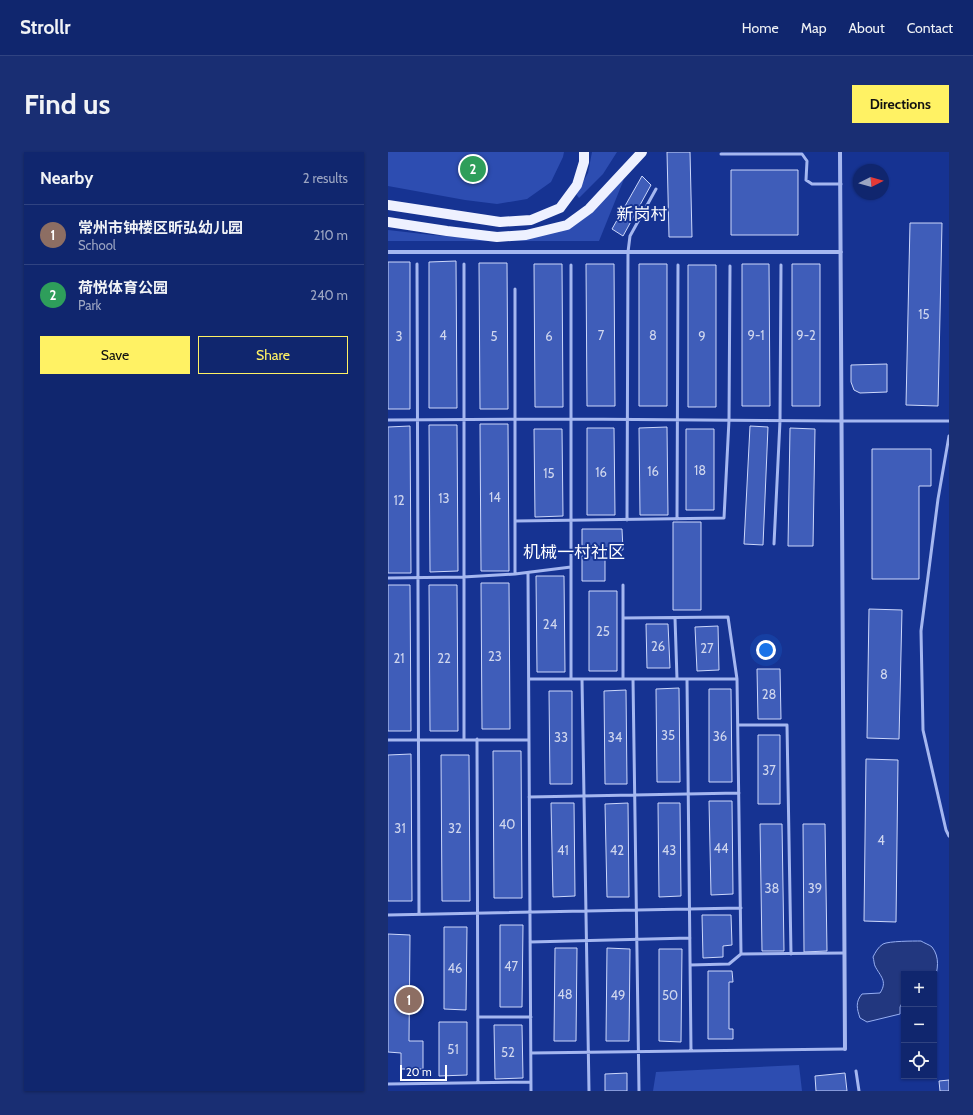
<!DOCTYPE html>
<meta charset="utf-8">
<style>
body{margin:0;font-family:Cabin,"Noto Sans SC",sans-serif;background:#192e73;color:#f1f3f6}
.controls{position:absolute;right:12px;bottom:12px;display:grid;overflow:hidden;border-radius:0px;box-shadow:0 1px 3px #0004}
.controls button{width:36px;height:36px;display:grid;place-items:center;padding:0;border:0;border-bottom:1px solid #304381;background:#10266e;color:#f1f3f6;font:20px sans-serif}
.compass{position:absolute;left:465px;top:12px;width:36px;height:36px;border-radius:50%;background:#10266e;box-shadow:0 1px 3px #0004;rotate:84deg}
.scale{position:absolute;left:12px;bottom:10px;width:47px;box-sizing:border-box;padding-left:4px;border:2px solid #fff;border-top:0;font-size:11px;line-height:14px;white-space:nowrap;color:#fff;-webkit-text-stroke:3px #163392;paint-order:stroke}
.you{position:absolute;left:378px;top:498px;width:14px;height:14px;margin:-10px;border:3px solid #fff;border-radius:50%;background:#1a73e8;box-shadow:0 0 0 6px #1a73e833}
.badge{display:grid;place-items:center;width:26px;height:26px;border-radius:50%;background:#fff264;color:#fff;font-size:13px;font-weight:700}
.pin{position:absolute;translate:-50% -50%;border:2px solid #fff;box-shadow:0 1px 4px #0006}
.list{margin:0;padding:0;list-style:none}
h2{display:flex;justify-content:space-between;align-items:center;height:52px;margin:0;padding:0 16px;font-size:17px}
h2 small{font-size:13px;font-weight:400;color:#9ca5c2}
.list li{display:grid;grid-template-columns:26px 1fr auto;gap:12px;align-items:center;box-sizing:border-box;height:60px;padding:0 16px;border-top:1px solid #304381}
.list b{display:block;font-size:15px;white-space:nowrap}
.list p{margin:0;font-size:13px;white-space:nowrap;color:#9ca5c2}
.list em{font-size:13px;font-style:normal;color:#9ca5c2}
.actions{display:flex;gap:8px;padding:12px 16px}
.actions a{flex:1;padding:9px 0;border:1px solid #fff264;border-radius:0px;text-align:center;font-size:14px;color:#fff264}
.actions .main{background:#fff264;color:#111}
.icon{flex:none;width:22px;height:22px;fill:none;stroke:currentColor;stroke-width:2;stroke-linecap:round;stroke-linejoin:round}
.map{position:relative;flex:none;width:561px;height:939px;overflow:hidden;border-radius:0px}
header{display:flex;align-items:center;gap:24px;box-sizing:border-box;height:56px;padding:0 20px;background:#10266e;border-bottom:1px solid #304381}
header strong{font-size:19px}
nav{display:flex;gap:22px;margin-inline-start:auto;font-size:14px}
.intro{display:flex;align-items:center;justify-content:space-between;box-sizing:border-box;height:96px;padding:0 24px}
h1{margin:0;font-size:28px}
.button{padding:10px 18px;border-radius:0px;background:#fff264;color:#111;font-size:14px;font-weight:700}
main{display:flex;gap:24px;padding:0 24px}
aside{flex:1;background:#10266e;border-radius:0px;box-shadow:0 1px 3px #0004}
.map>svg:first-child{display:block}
.green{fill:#2d4db1}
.water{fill:#22377f;stroke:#97aff3}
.building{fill:#3f5db9;stroke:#ccd7fb}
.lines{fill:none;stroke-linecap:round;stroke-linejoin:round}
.service{stroke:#a5b7f0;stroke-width:3}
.minor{stroke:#a5b7f0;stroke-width:4}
.primary{stroke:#eef1ff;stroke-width:10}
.labels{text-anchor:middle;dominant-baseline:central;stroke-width:4;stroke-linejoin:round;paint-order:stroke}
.number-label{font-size:13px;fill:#cfd6ee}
.quarter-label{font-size:17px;fill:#fff;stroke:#163392}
</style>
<header>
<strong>Strollr</strong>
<nav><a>Home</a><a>Map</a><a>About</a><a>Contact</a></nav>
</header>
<div class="intro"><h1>Find us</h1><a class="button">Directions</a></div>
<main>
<aside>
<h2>Nearby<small>2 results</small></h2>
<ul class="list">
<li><span class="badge" style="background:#8d6e63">1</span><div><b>常州市钟楼区昕弘幼儿园</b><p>School</p></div><em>210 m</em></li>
<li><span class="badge" style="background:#2e9e5b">2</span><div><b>荷悦体育公园</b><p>Park</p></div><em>240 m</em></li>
</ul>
<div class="actions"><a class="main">Save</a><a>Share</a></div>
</aside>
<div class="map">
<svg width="561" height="939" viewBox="0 0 561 939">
<rect width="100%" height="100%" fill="#163392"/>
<path class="green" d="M0,0H176L175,5L163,30L139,47L109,52L77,48L0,34Z
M204,0H229L215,22L191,46L188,42L200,21Z
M236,27L211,89H0V78L44,83L99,87L166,81Z
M411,913L414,939H265L268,920Z"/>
<path class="water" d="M533,789C536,791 542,793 544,795C552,805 550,818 546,829V822H516V847L512,855V862L479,870L472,866C469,857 467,850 474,842L492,841C500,829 492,824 487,814C486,812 486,808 485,805C487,801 490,795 495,792C501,789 525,789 533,789Z"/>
<path class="building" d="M279,0H302L304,85H281Z
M343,18H410V83H343Z
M254,24L263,33L235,84L224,77Z
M522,71H554L550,254L518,253Z
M68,109L69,256H41V110Z
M0,110H22V257H0Z
M91,111H119L120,257H92Z
M146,112H174L175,255H147Z
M198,112H226L227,254H199Z
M251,112H279V254H251Z
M354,112H381L382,254H354Z
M404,112H432V254H404Z
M300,113H328V255H300Z
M499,212V240L472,241L466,238L463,230V213Z
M92,272H120L121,419H93Z
M41,273H69L70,419L42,420Z
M22,274L23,421H0V275Z
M362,274L380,275L375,393L356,392Z
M279,275L280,363H252L251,276Z
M199,276H226L227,363H199Z
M402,276L427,277L425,394H400Z
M146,277H174L175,364L147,365Z
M298,277H326V358H298Z
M484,297H543V334H531V427H484Z
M285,370H313V458H285Z
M194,377H234L235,398L217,399V429H194Z
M148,424H176L177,520H149Z
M93,431H121L122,577H94Z
M0,433H22L23,579H0Z
M41,433H69L70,579H42Z
M201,439H229V519H201Z
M481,457L514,458L511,587L479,586Z
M258,472H280L282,516H259Z
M330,474L331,518L309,519L307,475Z
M369,517H392L393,567H370Z
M291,536L292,630H269L268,537Z
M321,537H343L344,630H321Z
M238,538L239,632H217L216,539Z
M161,539H184V632H162Z
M370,583H392V652H370Z
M105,599H133L134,746H106Z
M23,602L24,749H0V603Z
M53,603H81L82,749H54Z
M478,607L510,608L508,770L476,769Z
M321,649H344L345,742L323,743Z
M163,651H186L187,744L165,745Z
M240,651L241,745H219L217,652Z
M270,651H292L293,744L271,745Z
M372,672H394L396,799H374Z
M415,672H437L439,799L416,800Z
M314,763H343L344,793L335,794V805L315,806Z
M112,773H135L134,855H112Z
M56,775H79L78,858L56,857Z
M0,782L22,783L21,889H35V917H13V901L0,900Z
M167,796H189L188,889H166Z
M219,796L242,797L241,889H218Z
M271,797H294L293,890L271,889Z
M320,819H344L345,830H341V877H345V887H320Z
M51,870H79V923L51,924Z
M106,873H134L135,926L107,927Z
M239,921V939H217V922Z
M457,921L459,939H428L427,924Z
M561,928V939H552L551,929Z"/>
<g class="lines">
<path class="service" d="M333,2H414L419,9L418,28L424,32H453
M29,112L31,762
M76,112V588
M183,113V527
M127,137V422
M0,268L183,267L454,269H561
M561,284L550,347L533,479L535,578L558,678L561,684
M289,367L290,113
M239,368L240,100L242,84L268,37
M128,369L336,366L341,268L342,114
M386,392L392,269L393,113
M140,421L143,939
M0,426L75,425L127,422L183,415
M235,433V527
M235,466L340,465L349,527L353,802
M287,466L289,527
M141,527H349
M194,527L201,939
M245,527L251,939
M299,527L303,899
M350,573H399L403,802
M89,587L90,931
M0,588H141
M141,645L351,641
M0,763L353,756
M142,790L302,786
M302,813L341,812L353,802L456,801
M90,865H143
M143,901L457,897
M468,919L471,939
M0,932L143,930"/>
<path class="minor" d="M452,0L457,897
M0,100H453"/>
<path class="primary" d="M0,53L112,70L143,68L172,56L189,33L196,10V0
M0,70L59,79L109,85L138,83L179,73L201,57L254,0"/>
</g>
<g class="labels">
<g class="number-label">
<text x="536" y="162">15</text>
<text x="55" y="183">4</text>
<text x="213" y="183">7</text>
<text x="265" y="183">8</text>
<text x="368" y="183">9-1</text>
<text x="418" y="183">9-2</text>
<text x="11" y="184">3</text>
<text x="106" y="184">5</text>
<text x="161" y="184">6</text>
<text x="314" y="184">9</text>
<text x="312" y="318">18</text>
<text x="265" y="319">16</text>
<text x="213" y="320">16</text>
<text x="161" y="321">15</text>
<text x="107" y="345">14</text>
<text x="56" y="346">13</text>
<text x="11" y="348">12</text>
<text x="162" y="472">24</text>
<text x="215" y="479">25</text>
<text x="270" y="494">26</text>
<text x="319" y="496">27</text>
<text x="107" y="504">23</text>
<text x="11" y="506">21</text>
<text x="56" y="506">22</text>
<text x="496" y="522">8</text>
<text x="381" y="542">28</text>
<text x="280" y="583">35</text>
<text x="332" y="584">36</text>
<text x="173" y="585">33</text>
<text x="227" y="585">34</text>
<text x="381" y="618">37</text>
<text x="119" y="672">40</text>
<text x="12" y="676">31</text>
<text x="67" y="676">32</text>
<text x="493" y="688">4</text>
<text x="333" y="696">44</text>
<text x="175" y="698">41</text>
<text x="229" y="698">42</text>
<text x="281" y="698">43</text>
<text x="384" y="736">38</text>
<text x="427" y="736">39</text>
<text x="123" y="814">47</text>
<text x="67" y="816">46</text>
<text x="177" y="842">48</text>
<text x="230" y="843">49</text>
<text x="282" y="843">50</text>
<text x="65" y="897">51</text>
<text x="120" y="900">52</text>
</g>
<g class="quarter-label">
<text x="254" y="62">新岗村</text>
<text x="186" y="400">机械一村社区</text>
</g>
</g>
</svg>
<div class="controls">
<button>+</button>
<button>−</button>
<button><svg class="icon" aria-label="locate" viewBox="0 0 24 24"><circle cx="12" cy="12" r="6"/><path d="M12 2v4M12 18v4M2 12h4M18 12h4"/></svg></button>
</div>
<svg class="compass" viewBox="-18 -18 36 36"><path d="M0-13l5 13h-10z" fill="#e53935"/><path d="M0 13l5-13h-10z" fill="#9ca5c2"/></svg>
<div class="scale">20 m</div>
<div class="you"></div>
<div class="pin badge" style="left:21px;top:848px;background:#8d6e63">1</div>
<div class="pin badge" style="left:85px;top:17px;background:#2e9e5b">2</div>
</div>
</main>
